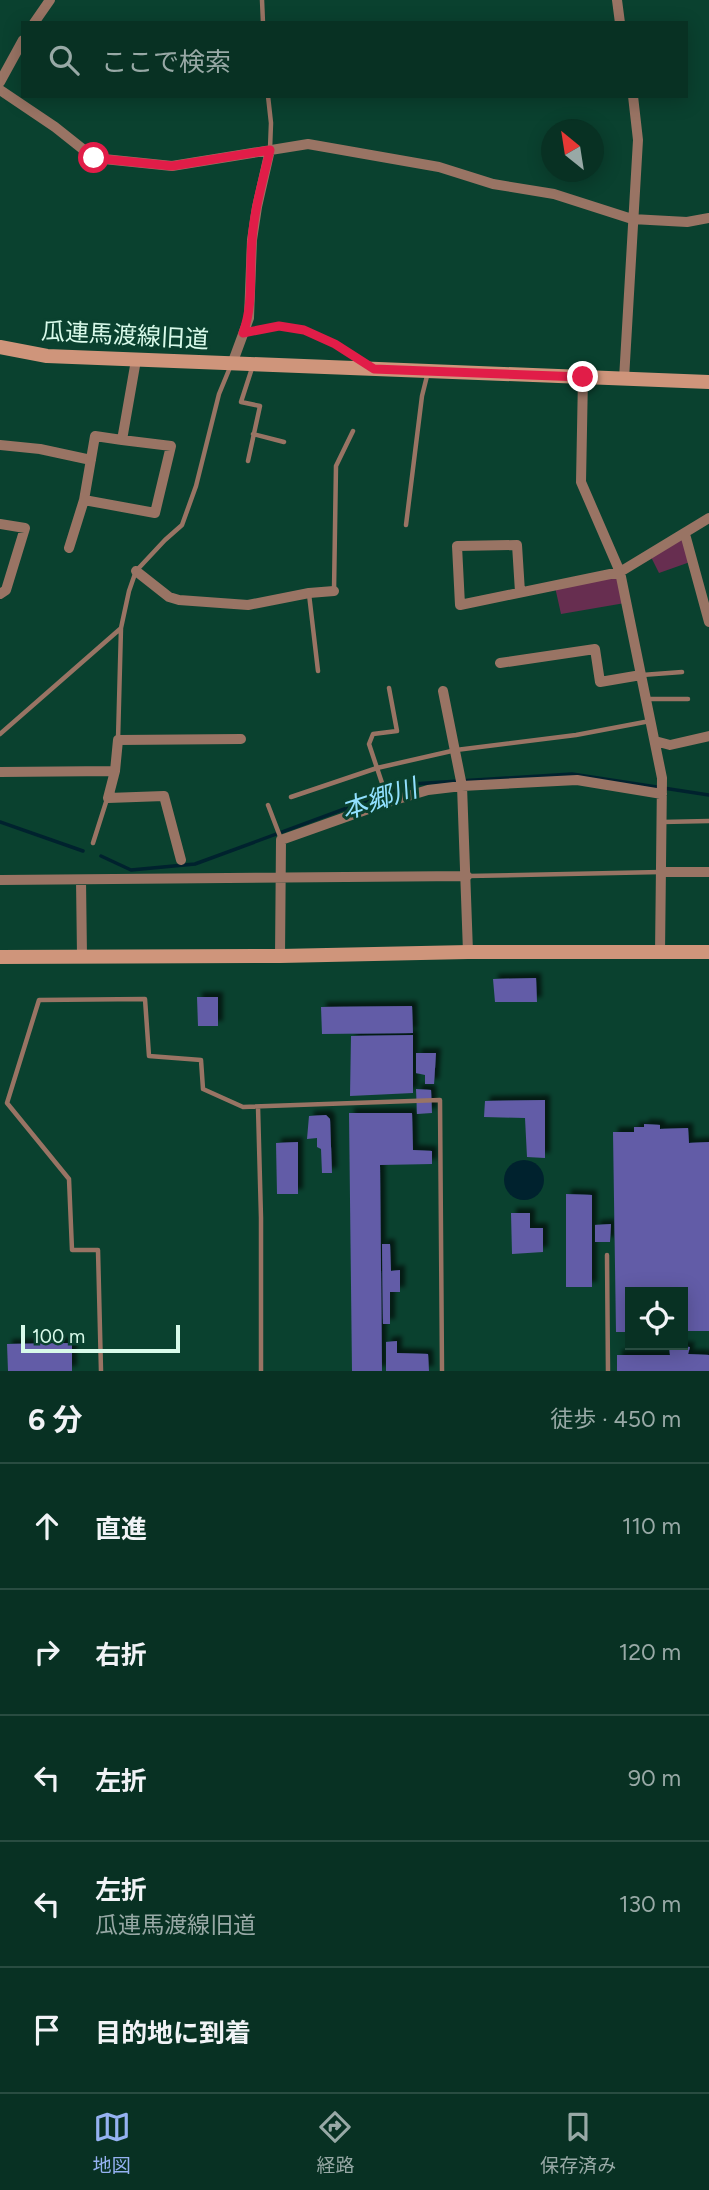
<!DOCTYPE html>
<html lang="ja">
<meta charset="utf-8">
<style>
body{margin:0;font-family:Figtree,"Noto Sans JP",sans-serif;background:#11392b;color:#f1f3f6}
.controls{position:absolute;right:21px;bottom:21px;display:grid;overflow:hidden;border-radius:0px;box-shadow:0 4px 18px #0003}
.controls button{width:63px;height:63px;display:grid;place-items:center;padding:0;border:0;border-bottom:2px solid #294c41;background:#083123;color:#f1f3f6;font:35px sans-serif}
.compass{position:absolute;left:541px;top:119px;width:63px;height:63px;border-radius:50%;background:#083123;box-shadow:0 4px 18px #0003;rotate:330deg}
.scale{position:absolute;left:21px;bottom:18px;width:159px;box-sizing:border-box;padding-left:7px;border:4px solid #d8faea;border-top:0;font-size:19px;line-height:24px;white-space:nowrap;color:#d8faea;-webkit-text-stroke:5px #0a412f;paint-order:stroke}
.stop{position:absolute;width:21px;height:21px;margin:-16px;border:5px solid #e11d48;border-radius:50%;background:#fff}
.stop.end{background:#e11d48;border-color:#fff;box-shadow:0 2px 7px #0008}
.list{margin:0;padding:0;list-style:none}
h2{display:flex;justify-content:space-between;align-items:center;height:91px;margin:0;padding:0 28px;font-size:30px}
h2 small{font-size:23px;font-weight:400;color:#98a9a6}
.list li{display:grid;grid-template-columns:46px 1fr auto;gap:21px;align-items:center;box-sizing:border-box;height:126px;padding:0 28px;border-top:2px solid #294c41}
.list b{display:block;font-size:26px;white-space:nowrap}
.list p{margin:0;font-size:23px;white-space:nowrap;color:#98a9a6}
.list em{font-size:23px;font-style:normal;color:#98a9a6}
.icon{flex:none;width:38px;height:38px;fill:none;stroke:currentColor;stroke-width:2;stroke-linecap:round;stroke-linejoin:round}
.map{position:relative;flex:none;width:709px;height:1371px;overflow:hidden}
.search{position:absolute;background:#083123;box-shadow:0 4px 18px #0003;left:21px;right:21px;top:21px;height:77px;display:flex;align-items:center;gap:18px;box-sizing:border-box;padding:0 24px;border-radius:0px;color:#98a9a6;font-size:26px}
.sheet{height:721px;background:#083123}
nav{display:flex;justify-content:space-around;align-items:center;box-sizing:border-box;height:98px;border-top:2px solid #294c41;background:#083123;font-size:19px;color:#98a9a6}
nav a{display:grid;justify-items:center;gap:4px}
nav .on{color:#95b2f1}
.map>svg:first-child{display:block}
.green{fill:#672e50}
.water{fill:#00222e}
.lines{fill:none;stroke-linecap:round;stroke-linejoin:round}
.stream{stroke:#00222e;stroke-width:3.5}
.building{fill:#625ca7;filter:url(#shadow)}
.lane{stroke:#997464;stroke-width:4.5}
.street{stroke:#997464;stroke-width:10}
.secondary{stroke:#cf957b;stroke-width:14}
.route{stroke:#e11d48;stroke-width:9}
.labels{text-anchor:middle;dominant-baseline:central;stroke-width:6;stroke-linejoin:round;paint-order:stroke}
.street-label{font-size:24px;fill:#d8faea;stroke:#0a412f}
.water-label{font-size:26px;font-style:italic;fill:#91e0ff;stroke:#0a412f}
</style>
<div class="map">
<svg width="709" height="1371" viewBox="0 0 709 1371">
<defs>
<filter id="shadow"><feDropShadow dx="5" dy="-5" stdDeviation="2" flood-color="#0009"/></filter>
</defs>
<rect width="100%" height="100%" fill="#0a412f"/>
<path class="green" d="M682,537L690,562L659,573L650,555Z
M617,575L625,603L561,614L555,587Z"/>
<path class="water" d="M504 1180a20 20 0 1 1 40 0a20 20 0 1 1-40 0Z"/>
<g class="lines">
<path class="stream" d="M0,822L83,851
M101,856L131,870L195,864L412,784L572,774L709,795"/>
</g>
<path class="building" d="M536,978L537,1002H495L493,979Z
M197,997H218V1026H198Z
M412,1006L413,1033L322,1034L321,1007Z
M413,1035V1093L350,1096L351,1036Z
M416,1053H436L434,1084H425V1075L416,1073Z
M416,1089L431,1090L432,1113L417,1114Z
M545,1100V1158L527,1157L525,1118L484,1117L485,1101Z
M349,1113H412L413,1150L432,1151V1164L380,1165L382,1371H352Z
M326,1115L330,1119L332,1173H322L321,1149L317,1147V1138L307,1139L309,1116Z
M644,1124L660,1125V1129L688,1128L689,1143L709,1142V1331H683V1292H630V1332H616L613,1132H634V1127H644Z
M298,1142V1194H277L276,1143Z
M566,1194L592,1195V1287H566Z
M511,1213H530V1228H543V1252L512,1254Z
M611,1224L610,1242H595V1225Z
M382,1244H390L391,1271L400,1270V1292H390V1324H383Z
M397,1341V1353L428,1354L429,1371H386V1342Z
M72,1343V1371H8L7,1344Z
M669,1346L690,1347L688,1354L709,1355V1371H617V1355H670Z"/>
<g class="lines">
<path class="lane" d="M262,0L263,23
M268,96L271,123L270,149
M244,332C255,331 266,328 277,327C309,324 341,347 366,364
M253,434L284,442
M248,461L260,406L241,402L253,365
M406,525L422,396L428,372
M334,591L336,466L353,431
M309,594L318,671
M642,675L682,672
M647,699H688
M0,734L120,629
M118,740L121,628L129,591L136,571L165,540L182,525L196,486L219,394L231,365
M291,797L377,768L456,750L576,735L650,721
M388,801L369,744L373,734L397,731L389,688
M268,805L281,839
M662,822L709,821
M93,843L107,799
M468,876L661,872
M258,1107L261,1218V1371
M607,1255L608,1371
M101,1371L98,1250H72L69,1179L7,1103L39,1000L145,999L149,1056L201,1060L203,1089L243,1107L440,1100L442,1371"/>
<path class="street" d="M617,0L620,23
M34,23L50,0
M0,82L23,40
M0,90L55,127L94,158L172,166L308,144L439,167L493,184L554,194L632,219L687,222L709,218
M232,364L249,318L252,240L257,207L270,150
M583,377L581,482L620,572L662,778L660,953
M624,379L638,140L633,96
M122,440L171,446L155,513L84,500L95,436L122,440L136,360
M0,445L40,449L91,460
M0,524L25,528L6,590L0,594
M685,534L709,622
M69,548L84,500
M136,571L169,597L179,600L248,605L309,593L334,591
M520,592L517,545L457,546L460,605L620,572L709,518
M500,663L595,649L600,682L641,675
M443,691L462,786L468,952
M655,741L670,745L709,736
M0,772L115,771
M181,860L164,796L108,798L115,771L118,740L241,739
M661,872H709
M0,880L467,876
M81,880L82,956
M280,956L281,840L388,802L428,790L462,786L577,780L662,794"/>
<path class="secondary" d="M0,347L47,356L709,382
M0,957L280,956L468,952H709"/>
</g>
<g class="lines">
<path class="route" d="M94,158L172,166L270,150C263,180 254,210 252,241C249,271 254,304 243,333L279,326L304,330L335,344L374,369L583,377"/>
</g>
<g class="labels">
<g class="street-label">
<text transform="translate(125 335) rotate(3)">瓜連馬渡線旧道</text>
</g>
<g class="water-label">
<text transform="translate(379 799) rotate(-18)">本郷川</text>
</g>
</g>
</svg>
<div class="controls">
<button><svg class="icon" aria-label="locate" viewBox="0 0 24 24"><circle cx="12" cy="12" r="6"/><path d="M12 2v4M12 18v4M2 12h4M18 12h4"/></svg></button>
</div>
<svg class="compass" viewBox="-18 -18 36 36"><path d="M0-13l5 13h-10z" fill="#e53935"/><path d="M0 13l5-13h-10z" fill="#98a9a6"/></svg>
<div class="scale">100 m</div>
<div class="stop" style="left:94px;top:158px"></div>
<div class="stop end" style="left:583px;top:377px"></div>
<div class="search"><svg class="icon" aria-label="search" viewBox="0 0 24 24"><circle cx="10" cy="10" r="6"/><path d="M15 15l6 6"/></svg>ここで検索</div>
</div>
<section class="sheet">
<h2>6 分<small>徒歩 · 450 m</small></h2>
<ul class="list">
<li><svg class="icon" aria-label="ahead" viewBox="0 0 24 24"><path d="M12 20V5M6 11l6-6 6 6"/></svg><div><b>直進</b></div><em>110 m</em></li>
<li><svg class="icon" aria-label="right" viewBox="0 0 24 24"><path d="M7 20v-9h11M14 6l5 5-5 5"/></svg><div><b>右折</b></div><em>120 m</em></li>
<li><svg class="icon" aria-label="left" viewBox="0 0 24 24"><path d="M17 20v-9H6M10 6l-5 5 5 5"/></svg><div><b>左折</b></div><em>90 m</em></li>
<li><svg class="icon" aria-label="left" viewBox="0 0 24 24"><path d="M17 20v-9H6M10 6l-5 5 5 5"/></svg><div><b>左折</b><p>瓜連馬渡線旧道</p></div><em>130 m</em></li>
<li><svg class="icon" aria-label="arrive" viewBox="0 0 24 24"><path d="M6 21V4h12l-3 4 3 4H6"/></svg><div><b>目的地に到着</b></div></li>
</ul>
</section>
<nav>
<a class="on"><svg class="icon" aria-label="map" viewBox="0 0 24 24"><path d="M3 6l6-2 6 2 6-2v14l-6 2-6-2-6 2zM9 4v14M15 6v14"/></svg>地図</a>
<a><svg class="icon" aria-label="directions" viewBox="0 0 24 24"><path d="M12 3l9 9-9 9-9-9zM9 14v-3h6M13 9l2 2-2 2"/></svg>経路</a>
<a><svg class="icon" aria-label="saved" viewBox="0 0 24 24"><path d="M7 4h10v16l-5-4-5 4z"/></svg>保存済み</a>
</nav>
